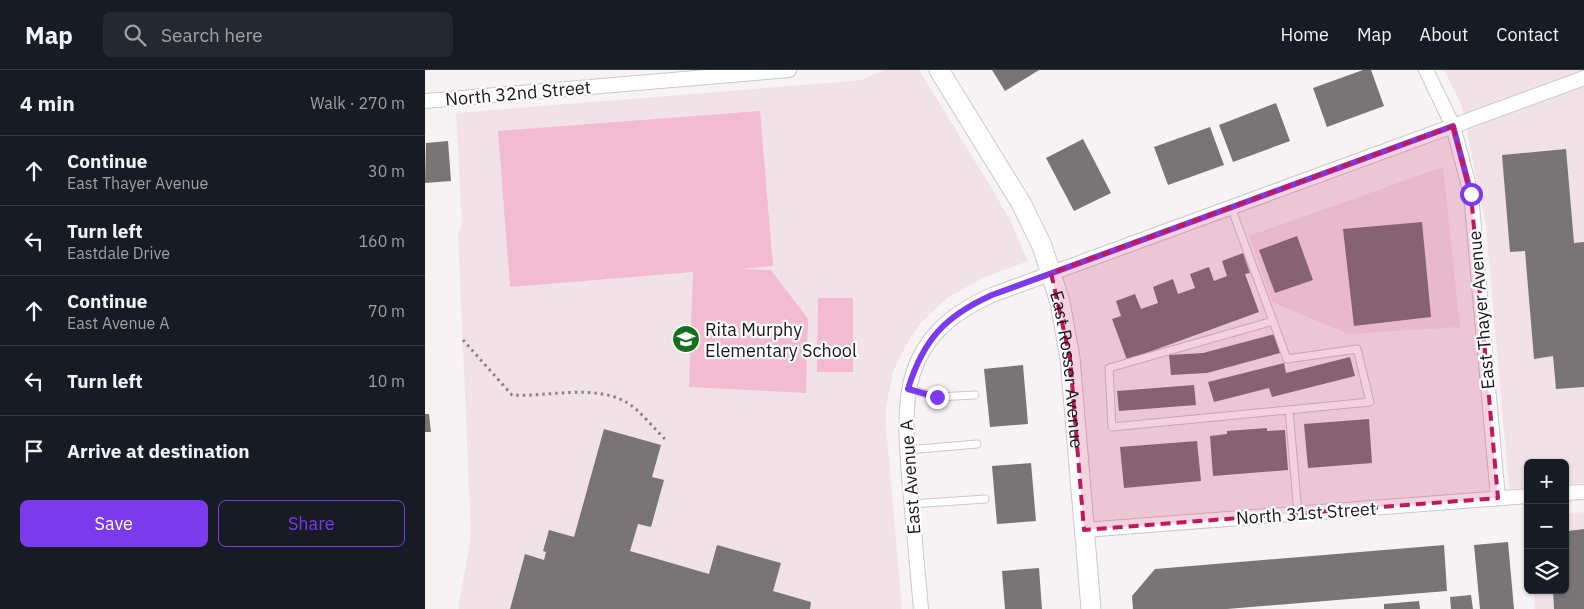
<!DOCTYPE html>
<meta charset="utf-8">
<style>
body{margin:0;font-family:"IBM Plex Sans",sans-serif;background:#242831;color:#f1f3f6}
.controls{position:absolute;right:15px;bottom:15px;display:grid;overflow:hidden;border-radius:8px;box-shadow:0 1px 4px #0004}
.controls button{width:45px;height:45px;display:grid;place-items:center;padding:0;border:0;border-bottom:1px solid #363941;background:#171b24;color:#f1f3f6;font:25px sans-serif}
.stop{position:absolute;width:15px;height:15px;margin:-11px;border:4px solid #7c3aed;border-radius:50%;background:#fff}
.stop.end{background:#7c3aed;border-color:#fff;box-shadow:0 1px 5px #0008}
.list{margin:0;padding:0;list-style:none}
h2{display:flex;justify-content:space-between;align-items:center;height:65px;margin:0;padding:0 20px;font-size:21px}
h2 small{font-size:16px;font-weight:400;color:#9ea1a6}
.list li{display:grid;grid-template-columns:32px 1fr auto;gap:15px;align-items:center;box-sizing:border-box;height:70px;padding:0 20px;border-top:1px solid #363941}
.list b{display:block;font-size:19px;white-space:nowrap}
.list p{margin:0;font-size:16px;white-space:nowrap;color:#9ea1a6}
.list em{font-size:16px;font-style:normal;color:#9ea1a6}
.actions{display:flex;gap:10px;padding:15px 20px}
.actions a{flex:1;padding:11px 0;border:1px solid #7c3aed;border-radius:8px;text-align:center;font-size:18px;color:#7c3aed}
.actions .main{background:#7c3aed;color:#fff}
.icon{flex:none;width:28px;height:28px;fill:none;stroke:currentColor;stroke-width:2;stroke-linecap:round;stroke-linejoin:round}
.map{position:relative;flex:none;width:1159px;height:539px;overflow:hidden}
header{display:flex;align-items:center;gap:30px;box-sizing:border-box;height:70px;padding:0 25px;background:#171b24;border-bottom:1px solid #363941}
header strong{font-size:24px}
nav{display:flex;gap:28px;margin-inline-start:auto;font-size:18px}
.search{width:350px;height:45px;background:#242831;display:flex;align-items:center;gap:12px;box-sizing:border-box;padding:0 18px;border-radius:8px;color:#9ea1a6;font-size:19px}
main{display:flex}
aside{flex:1;background:#171b24}
.map>svg:first-child{display:block}
.built{fill:#f0e2e7}
.green{fill:#f3bbd0}
.building{fill:#797576}
.lines{fill:none;stroke-linecap:round;stroke-linejoin:round}
.lane-casing{stroke:#cdc8c9;stroke-width:9}
.street-casing{stroke:#cdc8c9;stroke-width:16}
.secondary-casing{stroke:#cdc8c9;stroke-width:21}
.path{stroke:#878384;stroke-width:3;stroke-dasharray:2.5 4;stroke-linecap:butt}
.lane{stroke:#fff;stroke-width:7}
.street{stroke:#fff;stroke-width:14}
.secondary{stroke:#fff;stroke-width:19}
.route{stroke:#7c3aed;stroke-width:6}
.marked{fill:#c2185b;fill-opacity:0.2;stroke:#c2185b;stroke-width:4;stroke-dasharray:10 6;stroke-linejoin:round}
.labels{text-anchor:middle;dominant-baseline:central;stroke-width:4.5;stroke-linejoin:round;paint-order:stroke}
.street-label{font-size:18px;fill:#191717;stroke:#fff}
.poi-label{font-size:18px;fill:#191717;stroke:#fff;text-anchor:start}
</style>
<header>
<strong>Map</strong>
<div class="search"><svg class="icon" aria-label="search" viewBox="0 0 24 24"><circle cx="10" cy="10" r="6"/><path d="M15 15l6 6"/></svg>Search here</div>
<nav><a>Home</a><a>Map</a><a>About</a><a>Contact</a></nav>
</header>
<main>
<aside>
<h2>4 min<small>Walk · 270 m</small></h2>
<ul class="list">
<li><svg class="icon" aria-label="ahead" viewBox="0 0 24 24"><path d="M12 20V5M6 11l6-6 6 6"/></svg><div><b>Continue</b><p>East Thayer Avenue</p></div><em>30 m</em></li>
<li><svg class="icon" aria-label="left" viewBox="0 0 24 24"><path d="M17 20v-9H6M10 6l-5 5 5 5"/></svg><div><b>Turn left</b><p>Eastdale Drive</p></div><em>160 m</em></li>
<li><svg class="icon" aria-label="ahead" viewBox="0 0 24 24"><path d="M12 20V5M6 11l6-6 6 6"/></svg><div><b>Continue</b><p>East Avenue A</p></div><em>70 m</em></li>
<li><svg class="icon" aria-label="left" viewBox="0 0 24 24"><path d="M17 20v-9H6M10 6l-5 5 5 5"/></svg><div><b>Turn left</b></div><em>10 m</em></li>
<li><svg class="icon" aria-label="arrive" viewBox="0 0 24 24"><path d="M6 21V4h12l-3 4 3 4H6"/></svg><div><b>Arrive at destination</b></div></li>
</ul>
<div class="actions"><a class="main">Save</a><a>Share</a></div>
</aside>
<div class="map">
<svg width="1159" height="539" viewBox="0 0 1159 539">
<rect width="100%" height="100%" fill="#f7f2f4"/>
<path class="built" d="M460,0H494L564,114L585,150L603,191L558,208L523,227L496,253L485,268L468,301L461,336V356L477,539H33L46,466L33,163L37,155L31,43L416,12L436,10Z
M1019,0H1159V413L1140,414V393H1103V417L1084,419L1061,156L1037,36Z
M1018,97L1035,257L923,264L847,232L824,166Z
M1159,442V539H1110L1109,520H1140V444Z"/>
<path class="green" d="M335,41L348,196L316,199L346,200L383,249L381,323L264,317L268,202L85,217L73,61Z
M393,228H428V302H392Z"/>
<path class="building" d="M567,0H614L580,21Z
M938,0H946L959,36L902,57L888,18Z
M851,33L865,71L808,92L794,55Z
M785,57L799,95L743,115L729,77Z
M658,69L686,123L649,141L621,88Z
M23,71L26,111L0,113L1,73Z
M1141,79L1149,173L1159,172V317L1131,319L1128,286L1109,289L1100,181L1085,182L1077,85Z
M997,152L1006,247L929,256L918,159Z
M872,166L888,210L850,223L834,180Z
M818,183L825,203L820,204L834,242L702,290L687,249L696,246L691,231L710,224L716,239L733,233L728,217L748,209L753,224L770,218L765,204L784,197L789,211L802,206L797,191Z
M850,264L855,283L782,303L746,305L744,285L778,283Z
M925,287L930,306L847,327L844,318L789,332L783,312L859,293L861,303Z
M598,295L603,354L565,357L559,299Z
M769,315L771,335L694,341L692,321Z
M0,344H4L6,362H0Z
M944,349L947,393L883,398L879,354Z
M842,358V361L860,360L863,400L788,406L785,366L802,364V361Z
M179,359L236,375L227,407L239,410L226,457L213,454L205,481L284,504L292,475L356,493L348,521L386,532L385,539H85L100,484L119,490L121,482L118,481L124,460L149,467Z
M772,371L776,411L699,418L695,377Z
M606,393L611,451L572,454L567,396Z
M1159,459V539H1129L1128,520H1140V464L1143,463V461Z
M1083,472L1089,539H1055L1049,475Z
M1019,475L1022,521L802,539H708L707,526L730,499Z
M614,498L617,539H580L577,501Z
M1046,525L1048,539H1026L1025,527Z
M994,531L995,539H959V534Z"/>
<g class="lines">
<g class="lane-casing">
<path id="lane" d="M806,137L848,251L684,298L687,357L945,332L932,279L862,289L848,251
M484,319L512,327L550,325
M864,340L873,443
M482,380L552,374
M487,434L560,429"/>
</g>
<g class="street-casing">
<path id="street" d="M1001,0L1028,56L1046,124L1073,428
M0,31L364,0
M1140,423L1159,422
M659,460L1103,426
M496,539C492,498 489,458 485,417C477,327 474,267 567,225L1159,8"/>
</g>
<g class="secondary-casing">
<g id="secondary">
<path id="s1" d="M514,0L596,133L617,176L635,232L645,288L666,539"/>
</g>
</g>
<path class="path" d="M38,270L87,325C122,327 170,314 201,332C214,339 229,359 240,369"/>
<use href="#lane" class="lane"/>
<use href="#street" class="street"/>
<use href="#secondary" class="secondary"/>
</g>
<g class="lines">
<path class="route" d="M512,327L483,319C498,270 520,246 567,225L1028,56L1046,124"/>
</g>
<path class="marked" d="M1028,56L1046,124L1073,428L659,460L645,288L626,203Z"/>
<defs>
<g id="school-disc" transform="scale(1.4375)"><circle r="9.5" fill="#14701d" stroke="#fff"/><path d="M0-5L7-2L0 1L-7-2ZM-4 1L0 2.5L4 1V4Q0 6-4 4Z" fill="#fff"/></g>
</defs>
<g fill-rule="evenodd">
<use href="#school-disc" x="261" y="269"/>
</g>
<g class="labels">
<g class="street-label">
<text transform="translate(93 23) rotate(-5)">North 32nd Street</text>
<text transform="translate(1056 240) rotate(-95)">East Thayer Avenue</text>
<text stroke="none"><textPath href="#s1" startOffset="331">East Rosser Avenue</textPath></text>
<text transform="translate(485 407) rotate(-94)">East Avenue A</text>
<text transform="translate(881 443) rotate(-4)">North 31st Street</text>
</g>
<g class="poi-label">
<text x="280" y="259">Rita Murphy<tspan x="280" dy="21">Elementary School</tspan></text>
</g>
</g>
</svg>
<div class="controls">
<button>+</button>
<button>−</button>
<button><svg class="icon" aria-label="layers" viewBox="0 0 24 24"><path d="M12 4l9 5-9 5-9-5zM3 14l9 5 9-5"/></svg></button>
</div>
<div class="stop" style="left:1046px;top:124px"></div>
<div class="stop end" style="left:512px;top:327px"></div>
</div>
</main>
